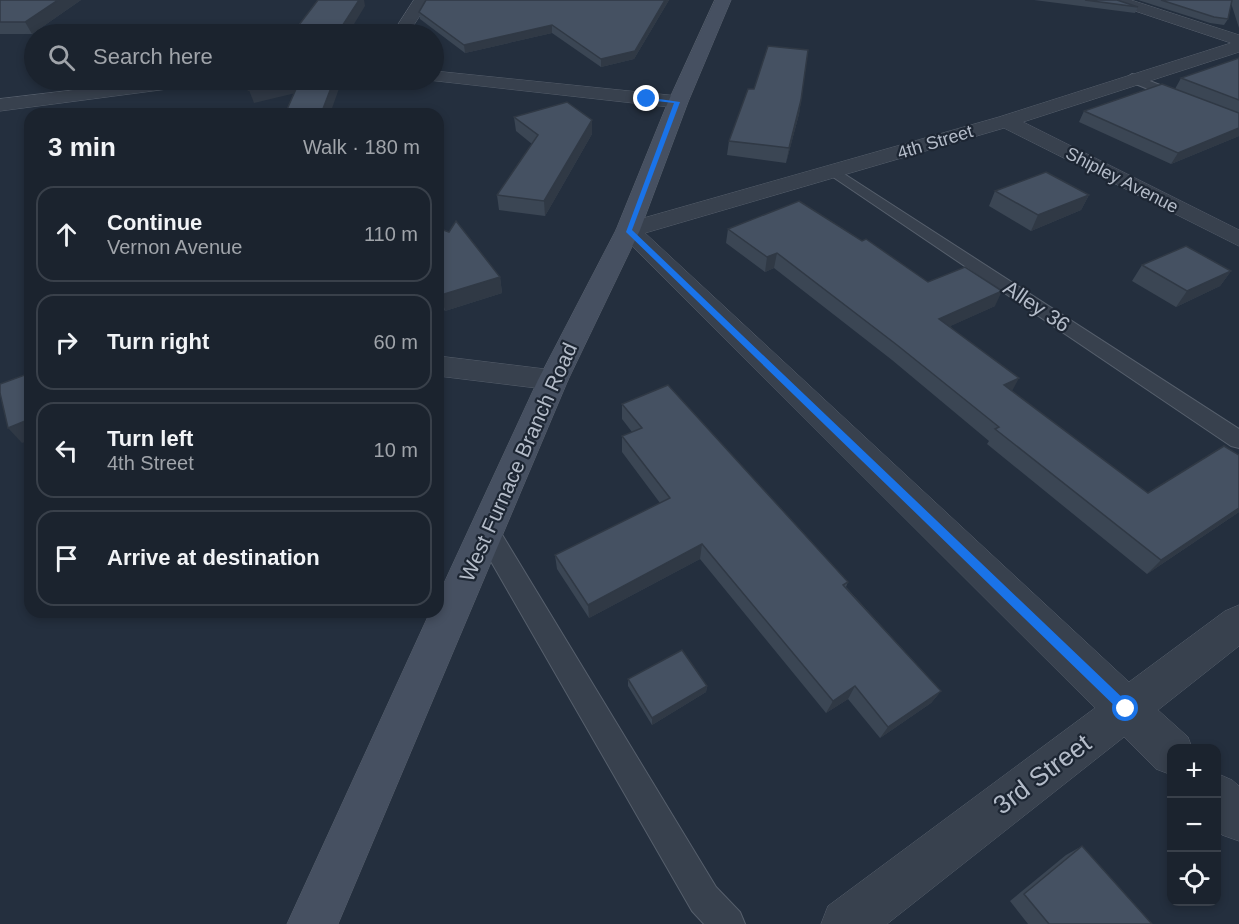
<!DOCTYPE html>
<meta charset="utf-8">
<style>
body{margin:0;font-family:Arial,sans-serif;background:#242b36;color:#f1f3f6}
.controls{position:absolute;right:18px;bottom:18px;display:grid;overflow:hidden;border-radius:12px;box-shadow:0 3px 9px #0003}
.controls button{width:54px;height:54px;display:grid;place-items:center;padding:0;border:0;border-bottom:2px solid #39404a;background:#1b232e;color:#f1f3f6;font:30px sans-serif}
.stop{position:absolute;width:18px;height:18px;margin:-14px;border:4px solid #1a73e8;border-radius:50%;background:#fff}
.stop.end{background:#1a73e8;border-color:#fff;box-shadow:0 2px 6px #0008}
.list{margin:0;padding:0;list-style:none}
h2{display:flex;justify-content:space-between;align-items:center;height:78px;margin:0;padding:0 24px;font-size:26px}
h2 small{font-size:20px;font-weight:400;color:#a0a4aa}
.list li{display:grid;grid-template-columns:39px 1fr auto;gap:18px;align-items:center;box-sizing:border-box;height:96px;margin:0 12px 12px;padding:0 12px;border:2px solid #39404a;border-radius:18px}
.list b{display:block;font-size:22px;white-space:nowrap}
.list p{margin:0;font-size:20px;white-space:nowrap;color:#a0a4aa}
.list em{font-size:20px;font-style:normal;color:#a0a4aa}
.icon{flex:none;width:33px;height:33px;fill:none;stroke:currentColor;stroke-width:2;stroke-linecap:round;stroke-linejoin:round}
.map{position:relative;flex:none;width:1239px;height:924px;overflow:hidden}
.search{position:absolute;background:#1b232e;box-shadow:0 3px 9px #0003;left:24px;top:24px;width:420px;height:66px;display:flex;align-items:center;gap:15px;box-sizing:border-box;padding:0 21px;border-radius:33px;color:#a0a4aa;font-size:22px}
.panel{position:absolute;background:#1b232e;box-shadow:0 3px 9px #0003;left:24px;top:108px;width:420px;height:510px;border-radius:18px}
.map>svg:first-child{display:block}
.lines{fill:none;stroke-linecap:round;stroke-linejoin:round}
.lane-casing{stroke:#565f6c;stroke-width:2}
.street-casing{stroke:#565f6c;stroke-width:1}
.secondary-casing{stroke:#565f6c;stroke-width:1}
.lane{fill:#38414e;fill-rule:evenodd}
.street{fill:#38414e;fill-rule:evenodd}
.secondary{fill:#465061;fill-rule:evenodd}
.wall{fill:#3b4654}
.shaded-wall{fill:#303945}
.building{fill:#455162;stroke:#303945;stroke-width:1.5}
.route{fill:#1a73e8}
.labels{text-anchor:middle;dominant-baseline:central;stroke-width:4.5;stroke-linejoin:round;paint-order:stroke}
.far-street-label{font-size:18px;fill:#b4bcc9;stroke:#1d2633}
.street-label{font-size:21px;fill:#b4bcc9;stroke:#1d2633}
.near-street-label{font-size:26px;fill:#b4bcc9;stroke:#1d2633}
</style>
<div class="map">
<svg width="1239" height="924" viewBox="0 0 1239 924">
<rect width="100%" height="100%" fill="#242f3e"/>
<g class="lines">
<g class="lane-casing">
<path id="lane" d="M1132,74L1239,116V125L1128,81L1126,78Z
M835,168L1239,429V448L1231,446L830,175L828,172L830,169Z
M486,520L495,523L716,887L740,912L745,924H704L692,911L477,537L474,530L477,523Z"/>
</g>
<g class="street-casing">
<path id="street" d="M414,0H430L408,34H392Z
M1108,0H1131L1239,35V52L1023,122L1239,230V246L1004,128L645,233L1129,682L1225,611L1239,605V646L1158,710L1188,737L1192,748H1172V775L1156,769L1124,737L887,924H821L828,906L1095,708L616,230L619,225L999,117L1231,43L1111,3Z
M434,71L678,96L688,102L678,108L428,80H434Z
M158,80H207L198,85L0,111V99Z
M438,356L553,370L564,373L568,380L564,387L553,390L438,376Z
M1216,773L1232,780L1239,786V841L1222,835L1216,829Z"/>
</g>
<g class="secondary-casing">
<path id="secondary" d="M715,0H731L688,102L640,230L568,380L338,924H287L430,612H438V596L538,380L616,230L668,102Z"/>
</g>
<use href="#lane" class="lane"/>
<use href="#street" class="street"/>
<use href="#secondary" class="secondary"/>
</g>
<path class="wall" d="M0,0H81L32,34H0Z
M426,0H669L634,59L601,67L552,33L465,53L420,19L419,12Z
M1034,0H1117L1138,7L1135,13Z
M1138,0H1239V28L1231,3L1228,19L1224,25L1210,23Z
M1239,58V136L1171,164L1079,122L1084,111L1175,89L1181,78Z
M801,100L799,114L786,163L727,155L729,141Z
M514,117L592,120V134L545,216L499,210L497,195L532,144L516,131Z
M995,191L1089,195L1081,210L1031,231L989,206Z
M438,228L500,277L502,293L445,311L438,301Z
M728,229L928,282L995,306L950,326L1012,391L1148,493L1239,455V512L1147,574L987,444L989,441L892,360L774,268L765,272L726,243Z
M1142,265L1231,271L1220,286L1176,307L1132,281Z
M622,404L848,582L846,587L941,691L931,703L880,738L848,699L826,713L700,559L589,618L557,569L555,555L660,503L622,452V436L632,432L622,419Z
M628,679L707,686L706,692L652,725L628,686Z
M1082,846L1152,924H1028L1010,901L1066,855Z"/>
<path class="shaded-wall" d="M58,0H81L32,34L25,22Z
M359,0H364L365,6L348,34H337Z
M665,0H669L634,59L601,67V59Z
M552,25V33L465,53L464,45Z
M297,80H301L304,91L254,103L249,90Z
M334,80H342L330,114H321Z
M801,100L799,114L786,163L789,148Z
M592,120V134L545,216L544,201Z
M1239,128V136L1171,164L1178,153Z
M1089,195L1081,210L1031,231L1038,215Z
M777,253L774,268L765,272L767,257Z
M1231,271L1220,286L1176,307L1187,291Z
M500,277L502,293L445,311L441,295Z
M1002,291L995,306L933,334L939,319Z
M1019,378L1011,393L1004,385Z
M30,419V440L22,443L8,428Z
M1239,508V512L1147,574L1161,560Z
M702,544L700,559L589,618L588,605Z
M707,686L706,692L652,725V718Z
M855,686L848,699L826,713L833,701Z
M941,691L931,703L880,738L888,727Z"/>
<path class="building" d="M0,0H58L25,22H0Z
M318,0H359L337,34H292Z
M426,0H665L635,51L601,59L552,25L464,45L419,12Z
M1085,0H1117L1138,7Z
M1161,0H1232L1228,19L1214,17Z
M768,46L808,50L801,100L789,148L729,141L748,89H754Z
M1239,58V100L1181,78Z
M257,80H297L249,90Z
M300,80H334L321,114H285Z
M1162,84L1239,113V128L1178,153L1084,111Z
M567,102L592,120L544,201L497,195L538,135L514,117Z
M1046,172L1089,195L1038,215L995,191Z
M799,201L862,241L866,239L928,282L965,267L1002,291L939,319L1019,378L1004,385L1148,493L1224,446L1239,455V508L1161,560L995,429L999,427L897,345L777,253L767,257L728,229Z
M456,221L500,277L441,295L438,290V228L449,232Z
M1186,246L1231,271L1187,291L1142,265Z
M30,373V419L8,428L0,393V384Z
M668,385L848,582L843,585L941,691L888,727L855,686L833,701L702,544L588,605L555,555L670,498L622,436L642,428L622,404Z
M682,650L707,686L652,718L628,679Z
M1082,846L1152,924H1049L1024,894Z"/>
<path class="route" d="M645,97L680,102L632,230L1130,705V713H1122L626,232L674,103L647,100Z"/>
<g class="labels">
<g class="far-street-label">
<text transform="translate(935 142) rotate(-17)">4th Street</text>
<text transform="translate(1122 180) rotate(27)">Shipley Avenue</text>
</g>
<g class="street-label">
<text transform="translate(1037 306) rotate(34)">Alley 36</text>
<text transform="translate(518 462) rotate(-66)">West Furnace Branch Road</text>
</g>
<g class="near-street-label">
<text transform="translate(1042 774) rotate(-37)">3rd Street</text>
</g>
</g>
</svg>
<div class="controls">
<button>+</button>
<button>−</button>
<button><svg class="icon" aria-label="locate" viewBox="0 0 24 24"><circle cx="12" cy="12" r="6"/><path d="M12 2v4M12 18v4M2 12h4M18 12h4"/></svg></button>
</div>
<div class="stop" style="left:1126px;top:709px"></div>
<div class="stop end" style="left:647px;top:99px"></div>
<div class="search"><svg class="icon" aria-label="search" viewBox="0 0 24 24"><circle cx="10" cy="10" r="6"/><path d="M15 15l6 6"/></svg>Search here</div>
<section class="panel">
<h2>3 min<small>Walk · 180 m</small></h2>
<ul class="list">
<li><svg class="icon" aria-label="ahead" viewBox="0 0 24 24"><path d="M12 20V5M6 11l6-6 6 6"/></svg><div><b>Continue</b><p>Vernon Avenue</p></div><em>110 m</em></li>
<li><svg class="icon" aria-label="right" viewBox="0 0 24 24"><path d="M7 20v-9h11M14 6l5 5-5 5"/></svg><div><b>Turn right</b></div><em>60 m</em></li>
<li><svg class="icon" aria-label="left" viewBox="0 0 24 24"><path d="M17 20v-9H6M10 6l-5 5 5 5"/></svg><div><b>Turn left</b><p>4th Street</p></div><em>10 m</em></li>
<li><svg class="icon" aria-label="arrive" viewBox="0 0 24 24"><path d="M6 21V4h12l-3 4 3 4H6"/></svg><div><b>Arrive at destination</b></div></li>
</ul>
</section>
</div>
